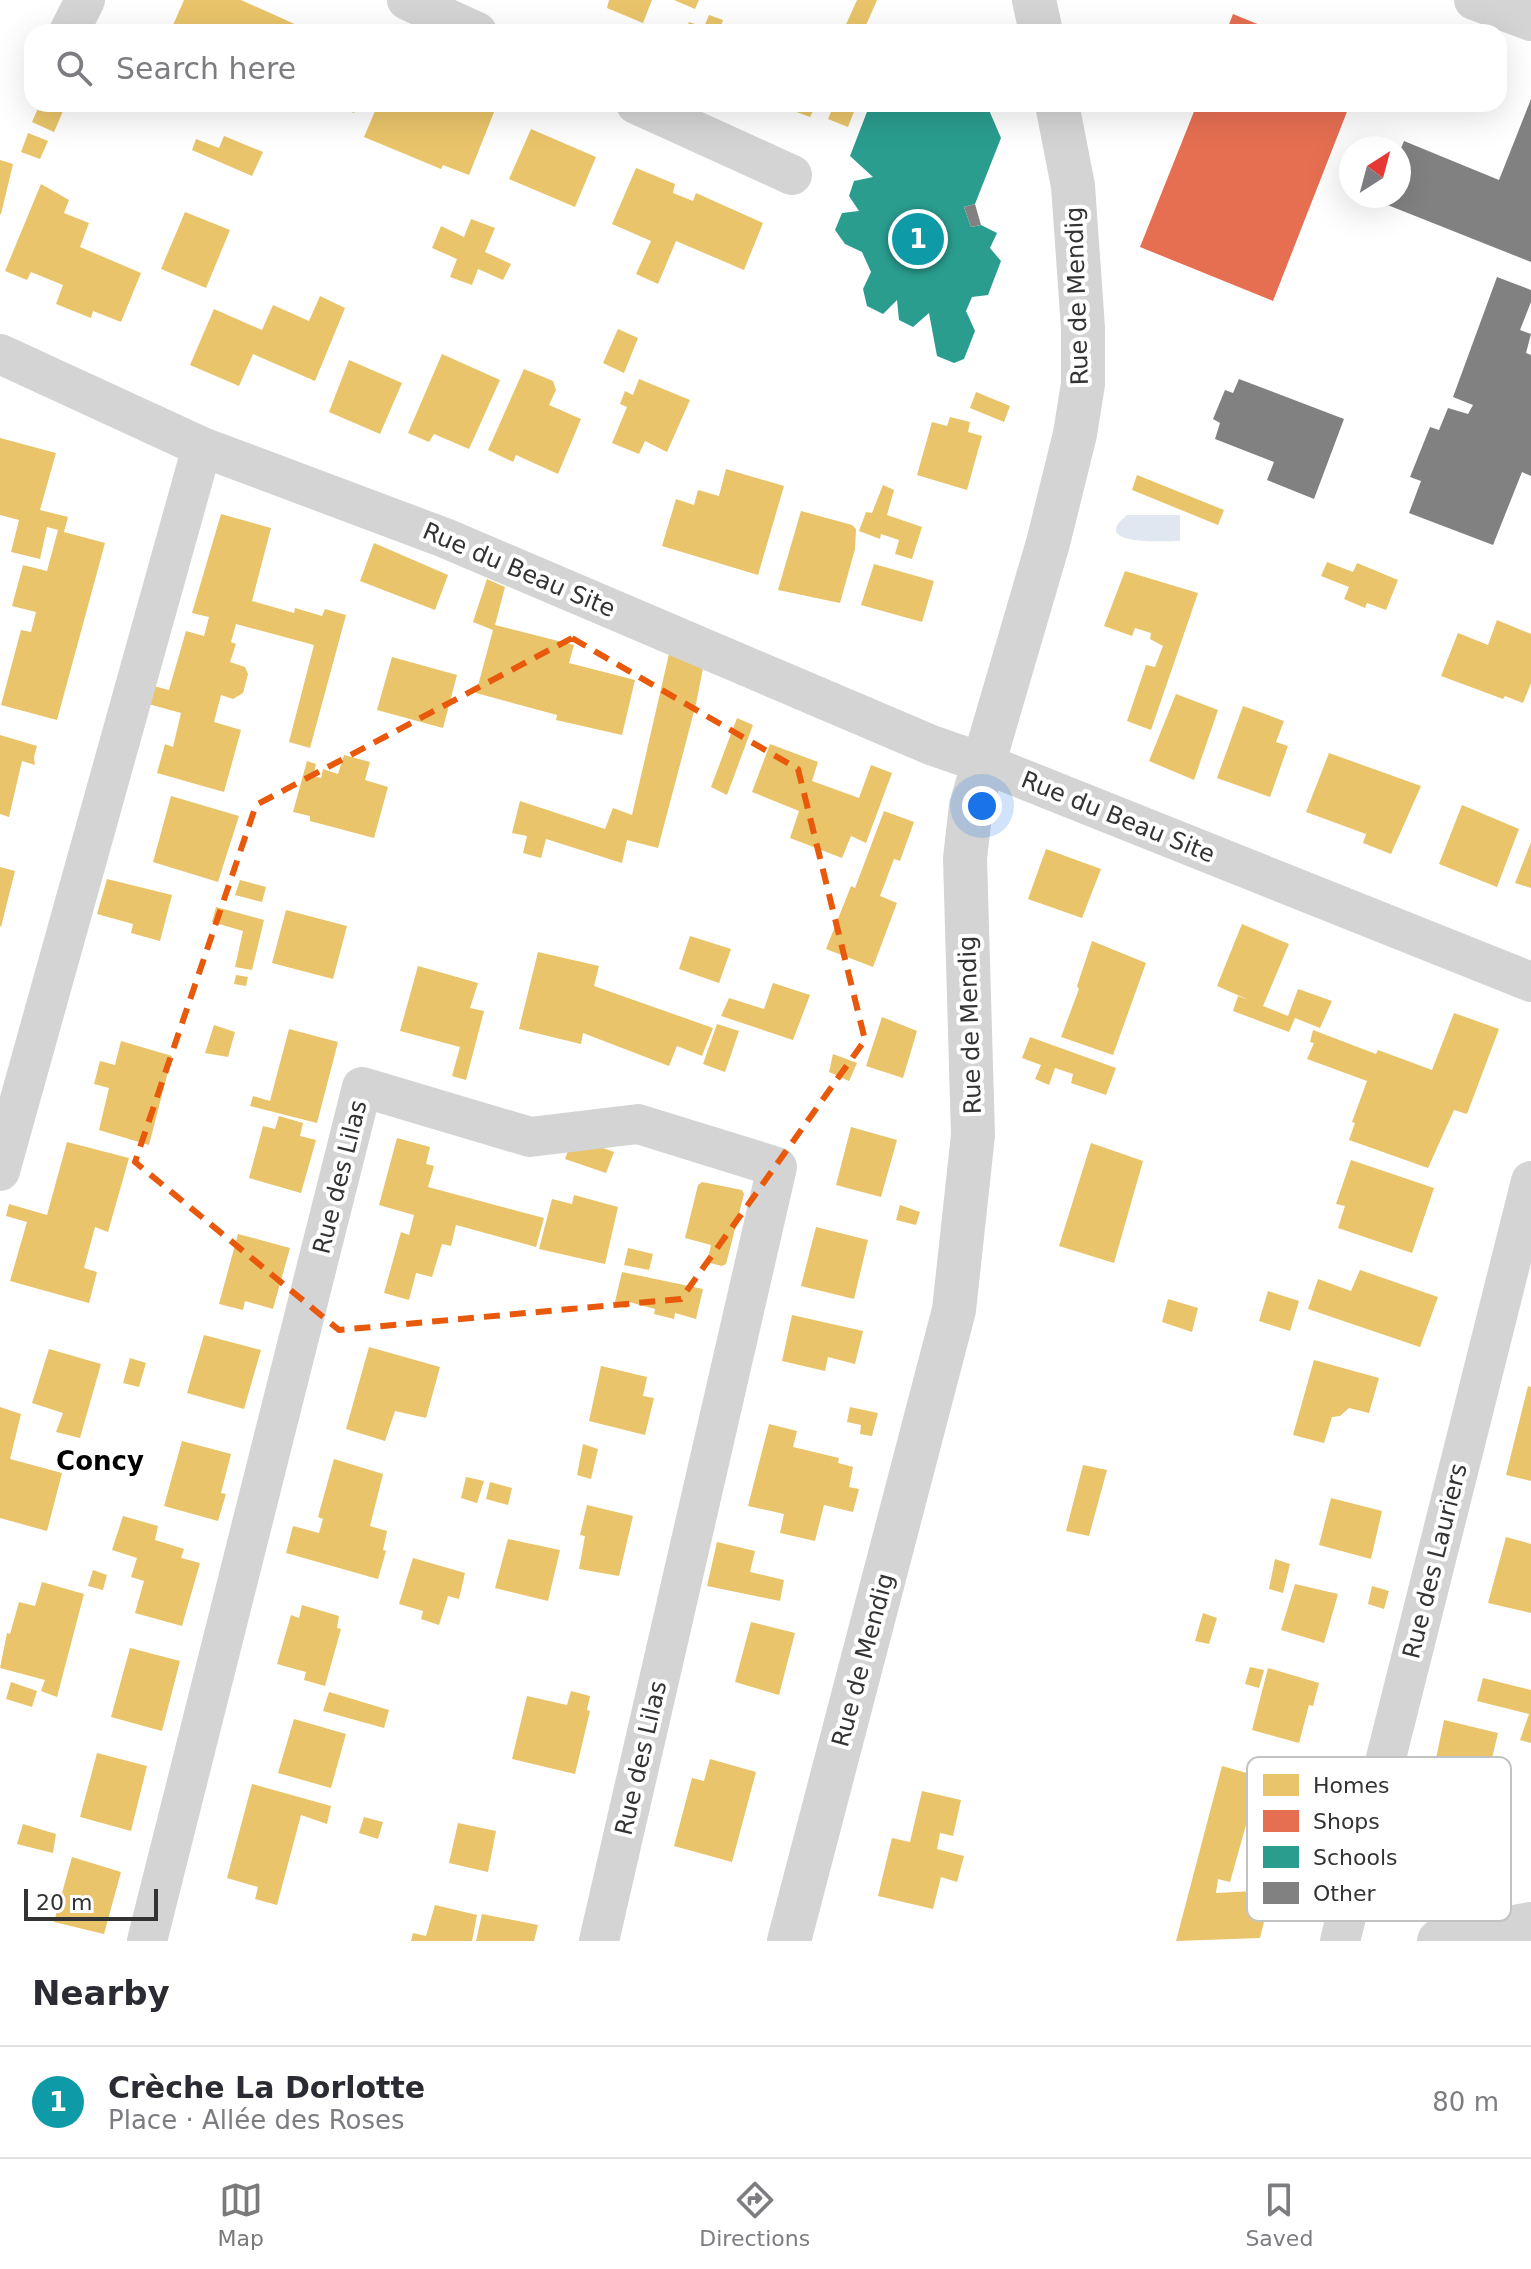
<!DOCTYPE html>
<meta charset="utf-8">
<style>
body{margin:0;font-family:"DejaVu Sans",sans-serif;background:#f7f7f7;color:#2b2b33}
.compass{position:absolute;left:1339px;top:136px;width:72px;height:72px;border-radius:50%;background:#fff;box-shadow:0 8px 32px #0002;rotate:36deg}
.scale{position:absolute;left:24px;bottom:20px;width:134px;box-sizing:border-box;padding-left:8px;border:4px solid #333;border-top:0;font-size:22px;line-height:28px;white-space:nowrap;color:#333;-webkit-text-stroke:6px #fff;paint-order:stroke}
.you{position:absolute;left:982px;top:806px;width:28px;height:28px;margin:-20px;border:6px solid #fff;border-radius:50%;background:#1a73e8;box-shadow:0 0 0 12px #1a73e833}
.badge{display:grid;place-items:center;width:52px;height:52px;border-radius:50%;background:#7a7a7a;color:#fff;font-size:26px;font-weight:700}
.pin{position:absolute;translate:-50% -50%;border:4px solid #fff;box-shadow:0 2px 8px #0006}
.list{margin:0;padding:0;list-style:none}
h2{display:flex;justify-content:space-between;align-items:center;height:104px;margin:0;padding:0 32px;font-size:34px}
h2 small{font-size:26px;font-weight:400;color:#7c7c81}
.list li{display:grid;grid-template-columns:52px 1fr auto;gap:24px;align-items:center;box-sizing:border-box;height:112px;padding:0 32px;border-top:2px solid #e1e1e2}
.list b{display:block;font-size:30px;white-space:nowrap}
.list p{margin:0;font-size:26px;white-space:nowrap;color:#7c7c81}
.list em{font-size:26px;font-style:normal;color:#7c7c81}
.icon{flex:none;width:44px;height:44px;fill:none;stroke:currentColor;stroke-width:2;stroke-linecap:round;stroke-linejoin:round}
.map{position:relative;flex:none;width:1531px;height:1941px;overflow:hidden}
.search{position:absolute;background:#fff;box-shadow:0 8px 32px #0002;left:24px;right:24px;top:24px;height:88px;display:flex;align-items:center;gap:20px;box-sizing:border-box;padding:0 28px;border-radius:24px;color:#7c7c81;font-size:30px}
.sheet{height:216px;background:#fff}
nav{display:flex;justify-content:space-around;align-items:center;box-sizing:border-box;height:112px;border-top:2px solid #e1e1e2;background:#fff;font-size:22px;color:#7c7c81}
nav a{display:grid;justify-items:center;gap:4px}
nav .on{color:#7a7a7a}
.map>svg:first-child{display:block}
.water{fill:#e0e7f0}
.homes{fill:#e9c46a}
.shops{fill:#e76f51}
.schools{fill:#2a9d8f}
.building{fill:#818181}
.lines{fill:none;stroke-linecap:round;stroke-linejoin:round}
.minor{stroke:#d4d4d4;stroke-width:40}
.tertiary{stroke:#d4d4d4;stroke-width:44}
.marked{fill:none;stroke:#e8590c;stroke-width:6;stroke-dasharray:16 10;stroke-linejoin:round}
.labels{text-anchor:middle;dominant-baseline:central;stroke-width:8;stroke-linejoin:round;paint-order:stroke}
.street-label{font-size:24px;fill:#333;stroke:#fff}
.neighbourhood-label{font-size:26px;font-weight:bold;fill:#000;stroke:#fff}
.key{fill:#fff;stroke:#c2c2c2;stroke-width:2}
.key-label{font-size:22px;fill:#333}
</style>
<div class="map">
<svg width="1531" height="1941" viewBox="0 0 1531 1941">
<rect width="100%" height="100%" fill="#fff"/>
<path class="water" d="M1127,515H1180V541C1163,541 1088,546 1127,515Z"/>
<path class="homes" d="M184,0H241L299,26L297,32H170Z
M609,0H652L643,23L607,8Z
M674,0H699L695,9Z
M857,0H877L863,32L844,29Z
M709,15L723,20L719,32H685L689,22L704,27Z
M40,104H66L54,132L32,122Z
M333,104H358L354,113Z
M378,104H459L465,107L466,104H475L494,112L469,175L443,165L441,169L364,137Z
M784,104H857L848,127L828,119L831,112L816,105L810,117L783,107Z
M531,129L596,157L575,207L509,179Z
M28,133L48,141L40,159L21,152Z
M224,136L263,152L252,176L192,150L196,139L219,148Z
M0,160L13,164L1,214H0Z
M636,168L675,184L673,193L693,201L696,193L763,223L744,270L676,241L658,284L636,274L651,241L612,224Z
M41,184L69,200L64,213L89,223L80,247L141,273L121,322L93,311L91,318L56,304L63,285L31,272L27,280L5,271Z
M185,212L230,230L206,288L161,269Z
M471,219L495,228L485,252L511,264L503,280L478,269L472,285L450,277L457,259L432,248L441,226L464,237Z
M320,296L345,308L315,381L253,354L239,386L190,365L214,309L262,330L273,305L309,321Z
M618,329L638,338L624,373L603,363Z
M442,354L500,380L469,449L434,434L429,442L408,433Z
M349,360L402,383L380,434L329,412Z
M524,369L553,381L556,390L549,405L581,419L558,474L516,455L513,462L488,450Z
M639,379L690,400L667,452L645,441L639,454L612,443L627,407L620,404L625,391L633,395Z
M976,392L1010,406L1004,422L970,408Z
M950,417L970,422L968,432L982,436L967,490L917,475L932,422L947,426Z
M0,438L56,453L40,510L68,517L64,532L105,543L57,720L1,705L21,630L31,632L36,612L12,606L23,565L47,571L58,530L47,527L40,559L11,552L19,520L0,515Z
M726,469L784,486L758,575L662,546L676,499L694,505L698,490L719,496Z
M1137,475L1224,510L1218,525L1132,490Z
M883,485L894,490L887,515L922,527L912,559L895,554L899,540L881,534L880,539L859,531L866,512L872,513Z
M801,511L852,525L856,529L855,549L840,603L778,590Z
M221,514L271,528L252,601L294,613L295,608L322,616L325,609L346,615L310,748L289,742L314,645L236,624L231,642L236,644L230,662L245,667L248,674L243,693L233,699L221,695L214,722L241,730L224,792L157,773L165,744L173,747L181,713L141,702L146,684L169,690L186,631L204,636L209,617L192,613Z
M374,543L448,575L435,610L360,581Z
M1327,562L1353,572L1357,563L1398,580L1386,610L1367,603L1365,608L1344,599L1349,587L1321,576Z
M874,564L934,581L922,622L861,605Z
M1125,571L1198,593L1151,730L1127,721L1146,665L1155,667L1163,646L1150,639L1151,633L1135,628L1132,636L1104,626Z
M487,579L505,587L495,625L574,645L569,663L635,680L622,735L556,720L557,715L476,693L493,630L473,622Z
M1497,620L1531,634V683L1523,703L1505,696L1503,699L1441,676L1458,633L1488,645Z
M669,654L703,668L696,704L658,848L627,840L622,863L546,839L541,858L523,853L527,836L512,833L520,801L605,829L613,808L632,815Z
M392,657L457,675L443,728L377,710Z
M1176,694L1218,710L1194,780L1149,761Z
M1243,706L1284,721L1276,742L1288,746L1270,797L1217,778Z
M737,718L753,725L727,795L711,787Z
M0,735L37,746L34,757L35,765L22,761L9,817L0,814Z
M770,744L818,762L812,781L859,798L871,765L892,773L866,843L851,836L842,858L790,838L799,811L752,792Z
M1329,753L1421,786L1391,854L1363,843L1366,834L1306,812Z
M344,755L370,762L365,780L388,787L374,838L310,821V816L293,812L307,761L316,764L313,776L321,778L323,769L338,774Z
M171,796L239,816L218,882L153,862Z
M1462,805L1519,829L1497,887L1439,864Z
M884,811L914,822L900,861L894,859L880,896L897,903L873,967L826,949L851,886L855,888Z
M1531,842V888L1515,883Z
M1046,849L1101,869L1082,918L1028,899Z
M0,867L15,871L1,927L0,926Z
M107,879L172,895L160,941L131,933L133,924L97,914Z
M240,880L266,887L262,902L235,895Z
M216,907L264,920L252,970L235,967L243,931L212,922Z
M286,910L347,926L333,979L272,963Z
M1242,924L1289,944L1263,1006L1288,1016L1298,989L1332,1001L1320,1028L1295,1018L1289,1032L1233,1011L1238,996L1249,1000L1217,986Z
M690,936L731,949L719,983L679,969Z
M1092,941L1146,963L1113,1055L1061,1037L1079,989L1077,986Z
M538,952L599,966L594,986L713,1028L702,1056L677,1046L669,1066L583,1033L581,1044L519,1029Z
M418,966L478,983L470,1008L484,1011L466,1080L452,1076L460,1047L400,1031Z
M236,975L248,977L246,986L234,984Z
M773,983L810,995L793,1040L721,1016L729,998L764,1009Z
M1454,1013L1499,1029L1467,1114L1454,1110L1428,1168L1349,1140L1355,1123L1352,1122L1367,1081L1307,1059L1314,1043L1310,1042L1313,1030L1376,1054L1378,1050L1432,1070Z
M882,1017L917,1031L903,1078L866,1066Z
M717,1024L739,1031L725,1072L703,1064Z
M214,1025L235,1032L228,1057L205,1053Z
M289,1029L338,1042L317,1123L250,1106L253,1096L270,1101Z
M1030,1037L1116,1068L1106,1095L1071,1083L1073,1074L1055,1068L1049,1085L1035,1079L1041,1065L1022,1058Z
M121,1041L172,1056L149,1145L99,1130L109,1088L94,1084L100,1061L115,1065Z
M833,1054L857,1063L849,1081L829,1072Z
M279,1116L303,1123L300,1136L316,1140L301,1193L249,1178L263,1126L275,1129Z
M851,1127L897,1140L881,1197L836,1185Z
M573,1137L614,1152L606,1173L565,1159Z
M397,1138L430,1147L426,1164L434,1166L428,1187L544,1218L536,1247L456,1225L451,1246L442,1244L432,1277L416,1273L409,1300L384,1293L401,1232L409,1235L414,1215L379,1205Z
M67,1142L129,1158L108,1232L95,1227L84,1268L97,1272L89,1303L10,1281L27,1222L6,1216L9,1204L47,1215Z
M1091,1143L1143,1161L1114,1263L1059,1246Z
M1351,1160L1434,1188L1412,1253L1338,1228L1345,1206L1336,1204Z
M702,1182L742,1190L744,1194L726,1264L722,1266L710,1263L708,1259L711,1245L685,1238L698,1185Z
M574,1195L618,1207L605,1264L539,1249L552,1199L572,1204Z
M900,1205L920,1212L916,1225L896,1220Z
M816,1227L868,1240L854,1299L801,1286Z
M238,1234L290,1248L273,1309L245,1301L243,1310L219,1304Z
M628,1248L653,1254L649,1270L624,1265Z
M1360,1270L1438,1297L1420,1347L1308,1309L1318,1279L1351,1291Z
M622,1272L703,1289L696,1319L675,1313L674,1319L654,1314L655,1309L629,1302L627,1308L614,1306Z
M1268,1291L1299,1301L1290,1331L1259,1321Z
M1168,1299L1198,1308L1192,1332L1162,1322Z
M792,1315L863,1331L855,1364L828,1357L825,1371L782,1361Z
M204,1335L261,1350L244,1409L187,1393Z
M369,1347L440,1367L426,1418L395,1411L385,1441L346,1429Z
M49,1349L101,1364L80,1438L56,1432L63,1413L32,1403Z
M130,1358L146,1363L139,1387L123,1383Z
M1314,1360L1379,1378L1369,1413L1349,1408L1340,1416L1332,1417L1324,1443L1293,1435Z
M601,1366L647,1377L643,1396L654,1398L645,1435L589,1421Z
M1528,1386L1531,1387V1481L1506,1475Z
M0,1407L21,1414L10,1459L62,1473L47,1531L0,1518Z
M850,1407L878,1413L872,1436L860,1434L861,1425L847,1422Z
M769,1424L797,1431L793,1447L839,1458L838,1463L853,1467L849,1487L859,1489L853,1512L824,1505L815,1541L780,1533L784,1514L748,1506Z
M182,1441L231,1454L221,1493L226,1494L218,1521L164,1506Z
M583,1444L598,1449L591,1479L577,1475Z
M334,1459L383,1474L370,1526L387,1531L383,1550L386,1551L378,1579L286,1553L293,1526L319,1533L323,1519L318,1517Z
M1083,1465L1107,1470L1089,1536L1066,1531Z
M466,1477L484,1481L477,1503L461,1498Z
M490,1482L512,1488L508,1505L486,1499Z
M1331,1498L1382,1511L1371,1559L1319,1545Z
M587,1505L633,1516L619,1576L579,1569L585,1536L580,1535Z
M123,1516L158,1526L155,1540L184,1549L181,1558L200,1563L182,1626L135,1613L144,1581L131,1577L137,1558L112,1550Z
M1506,1537L1531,1544V1613L1488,1603Z
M508,1539L560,1550L548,1601L495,1588Z
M717,1542L755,1551L750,1572L784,1580L780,1601L707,1586Z
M413,1558L465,1573L459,1599L448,1596L439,1625L421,1619L423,1611L399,1604Z
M1275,1559L1290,1564L1283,1593L1269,1589Z
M93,1570L107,1575L103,1590L88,1586Z
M42,1582L84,1594L57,1697L41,1691L45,1680L0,1668L7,1633L10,1634L19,1602L35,1606Z
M1295,1584L1338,1594L1324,1643L1281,1630Z
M1372,1586L1389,1591L1384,1609L1368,1604Z
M302,1605L339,1616L337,1628L341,1629L325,1686L304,1680L306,1672L277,1664L291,1615L299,1618Z
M1203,1613L1217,1618L1209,1644L1195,1641Z
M751,1622L795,1633L779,1695L735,1682Z
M130,1648L180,1661L162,1731L111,1717Z
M1250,1667L1264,1670L1259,1688L1245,1684Z
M1268,1668L1319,1683L1313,1706L1309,1705L1299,1743L1252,1730Z
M1483,1678L1531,1690V1743L1520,1740L1529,1714L1477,1701Z
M11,1682L37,1691L32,1707L6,1699Z
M571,1691L590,1696L587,1710L590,1711L575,1774L512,1759L527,1696L567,1705Z
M329,1692L389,1710L384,1728L323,1711Z
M294,1719L346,1734L331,1788L278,1773Z
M1444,1720L1498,1733L1479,1814L1427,1802Z
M97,1753L147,1766L131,1831L80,1817Z
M710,1759L756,1772L732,1862L674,1846L692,1778L704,1781Z
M1222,1766L1283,1783L1278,1802L1316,1813L1309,1843L1246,1825L1230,1882L1218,1879L1216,1893L1272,1890L1260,1938L1176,1941Z
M252,1784L331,1806L327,1824L301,1815L277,1905L255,1899L258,1887L227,1878Z
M922,1791L961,1800L953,1836L940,1833L937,1849L964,1856L957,1882L941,1877L933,1909L878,1896L892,1838L910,1842Z
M364,1817L383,1822L378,1839L359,1833Z
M458,1823L496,1831L488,1872L449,1863Z
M23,1824L56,1834L53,1853L17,1844Z
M72,1857L121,1872L104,1934L54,1922Z
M435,1905L477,1915L472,1941H411L413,1933L426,1936Z
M482,1914L538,1925L534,1941H476Z"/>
<path class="shops" d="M1233,14L1277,32H1226Z
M1197,104H1350L1273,301L1140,247Z"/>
<path class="schools" d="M870,104H909L922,109L924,104H971L989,110L1001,138L975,204L964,207L971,227L981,225L997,233L990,248L1001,261L988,295L972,297L966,311L975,331L964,359L954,363L937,356L929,313L913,327L899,320L897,300L883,314L867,306L863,289L871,272L862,252L845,244L835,230L842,213L859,211L849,196L854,181L873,177L850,156Z"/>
<path class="building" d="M1531,99V262L1380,202L1383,196H1399V153L1404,141L1499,180Z
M975,204L981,225L971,227L964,207Z
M1497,277L1531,290V302L1520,330L1531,334L1526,353L1531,355V476L1522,472L1493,545L1409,513L1421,481L1410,477L1430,427L1439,430L1448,408L1468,414L1473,405L1453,397Z
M1239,379L1344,419L1314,499L1267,480L1274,462L1215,439L1220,423L1213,419L1225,390L1233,393Z"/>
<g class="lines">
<path class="minor" d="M407,0L477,32
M1474,0L1531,21
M69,32L85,0
M636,104L792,175
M0,354L202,447L445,538L931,745L983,763L1531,982
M0,1171L202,447
M147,1941L362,1087L530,1137L638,1124L777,1167L599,1941
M1340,1941L1531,1181"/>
<path class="tertiary" d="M1034,0L1041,32
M789,1941L954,1310L973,1135L965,858L971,806L1048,543L1075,434L1083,384V328L1073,186L1057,104
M1439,1941L1531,1924"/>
</g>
<path class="marked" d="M572,638L798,769L865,1040L681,1299L339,1330L135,1162L256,805Z"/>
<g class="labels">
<g class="street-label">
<text transform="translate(1077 296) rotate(-92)">Rue de Mendig</text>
<text transform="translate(519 570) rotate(23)">Rue du Beau Site</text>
<text transform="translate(1118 817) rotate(22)">Rue du Beau Site</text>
<text transform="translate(970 1025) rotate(-92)">Rue de Mendig</text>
<text transform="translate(340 1177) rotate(-76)">Rue des Lilas</text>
<text transform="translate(1435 1561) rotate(-76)">Rue des Lauriers</text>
<text transform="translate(863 1660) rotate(-75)">Rue de Mendig</text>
<text transform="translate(641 1758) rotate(-77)">Rue des Lilas</text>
</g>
<g class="neighbourhood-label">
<text x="100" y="1461">Concy</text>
</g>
</g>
<rect x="1247" y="1757" width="264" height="164" rx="12" class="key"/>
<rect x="1263" y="1774" width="36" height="22" fill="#e9c46a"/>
<rect x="1263" y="1810" width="36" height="22" fill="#e76f51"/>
<rect x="1263" y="1846" width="36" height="22" fill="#2a9d8f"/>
<rect x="1263" y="1882" width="36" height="22" fill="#818181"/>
<g class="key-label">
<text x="1313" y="1793">Homes</text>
<text x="1313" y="1829">Shops</text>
<text x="1313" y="1865">Schools</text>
<text x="1313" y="1901">Other</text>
</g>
</svg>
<svg class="compass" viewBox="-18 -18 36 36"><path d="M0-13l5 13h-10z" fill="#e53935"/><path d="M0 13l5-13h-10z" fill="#7c7c81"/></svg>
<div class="scale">20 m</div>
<div class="you"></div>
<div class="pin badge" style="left:918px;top:239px;background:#0f9aa8">1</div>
<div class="search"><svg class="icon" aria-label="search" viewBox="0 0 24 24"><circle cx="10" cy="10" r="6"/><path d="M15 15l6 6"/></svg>Search here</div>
</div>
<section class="sheet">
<h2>Nearby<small></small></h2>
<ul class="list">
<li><span class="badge" style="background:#0f9aa8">1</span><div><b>Crèche La Dorlotte</b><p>Place · Allée des Roses</p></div><em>80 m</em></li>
</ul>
</section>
<nav>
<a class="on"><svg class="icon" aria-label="map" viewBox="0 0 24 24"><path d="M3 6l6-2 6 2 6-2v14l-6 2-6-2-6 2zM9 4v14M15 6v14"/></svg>Map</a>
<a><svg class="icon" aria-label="directions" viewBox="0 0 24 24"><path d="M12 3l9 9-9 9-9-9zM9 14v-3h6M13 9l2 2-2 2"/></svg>Directions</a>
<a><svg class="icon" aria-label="saved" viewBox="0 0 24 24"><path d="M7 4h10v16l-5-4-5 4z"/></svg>Saved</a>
</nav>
